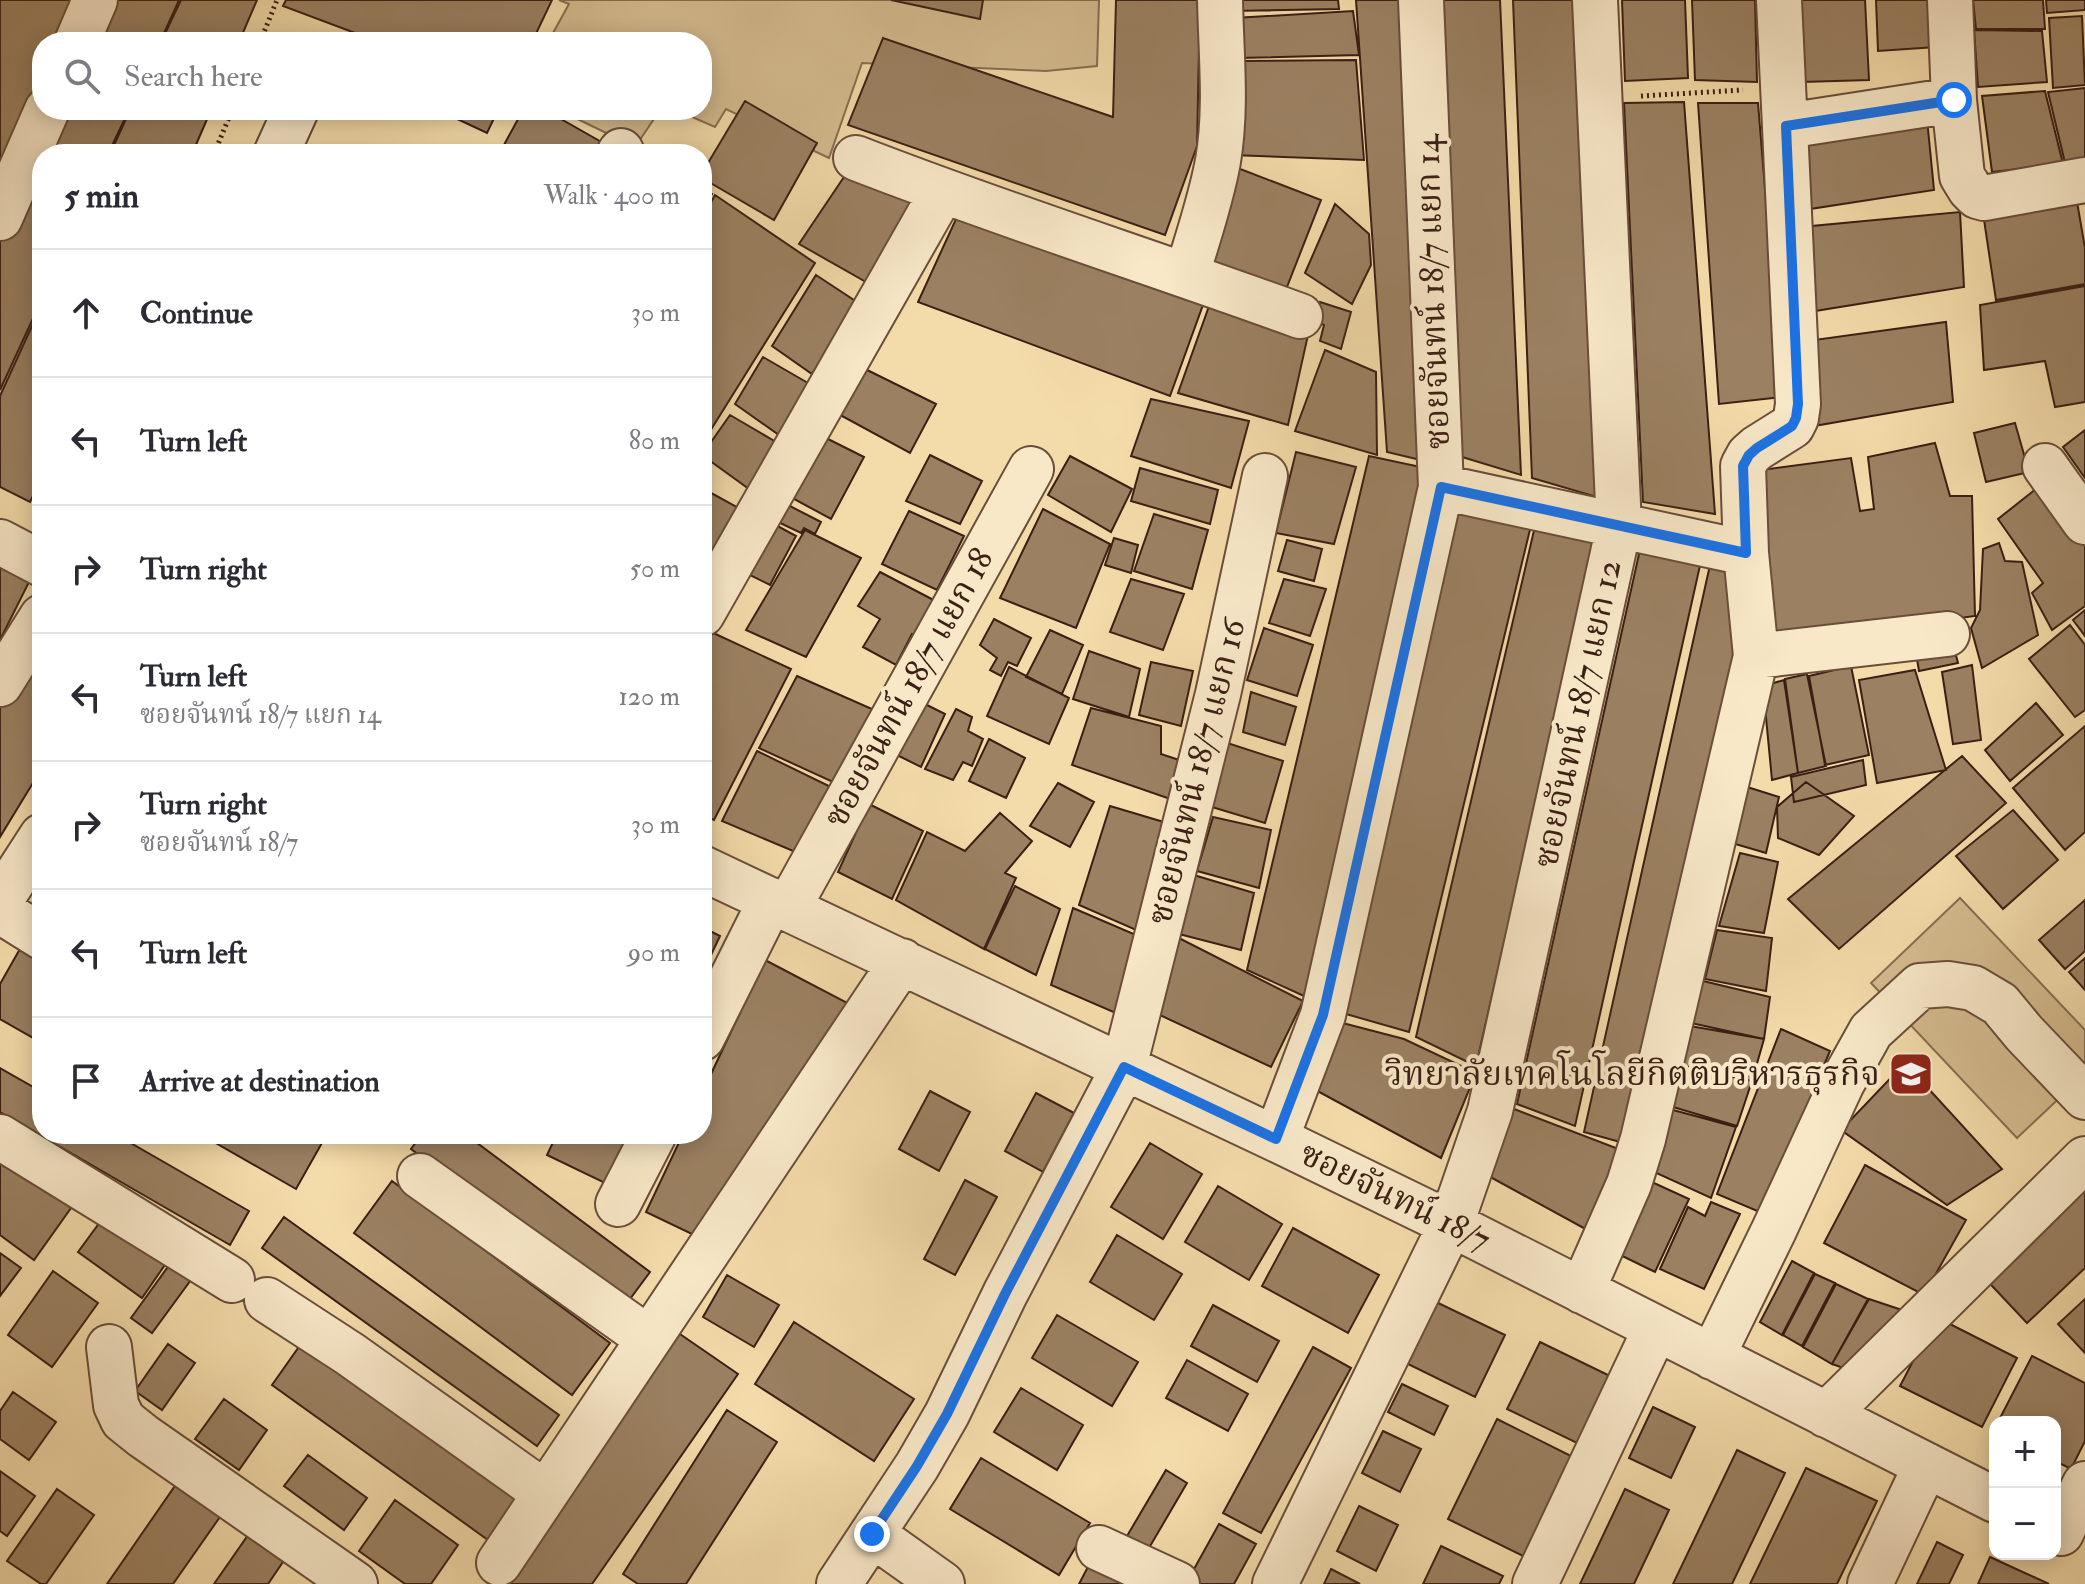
<!DOCTYPE html>
<meta charset="utf-8">
<style>
body{margin:0;font-family:"IM FELL Double Pica","Noto Serif Thai",serif;background:#f2f2f3;color:#2b2b33}
.controls{position:absolute;right:24px;bottom:24px;display:grid;overflow:hidden;border-radius:16px;box-shadow:0 4px 20px #0003}
.controls button{width:72px;height:72px;display:grid;place-items:center;padding:0;border:0;border-bottom:2px solid #e1e1e2;background:#fff;color:#2b2b33;font:40px sans-serif}
.stop{position:absolute;width:24px;height:24px;margin:-18px;border:6px solid #1a73e8;border-radius:50%;background:#fff}
.stop.end{background:#1a73e8;border-color:#fff;box-shadow:0 2px 8px #0008}
.list{margin:0;padding:0;list-style:none}
h2{display:flex;justify-content:space-between;align-items:center;height:104px;margin:0;padding:0 32px;font-size:34px}
h2 small{font-size:26px;font-weight:400;color:#7c7c81}
.list li{display:grid;grid-template-columns:52px 1fr auto;gap:24px;align-items:center;box-sizing:border-box;height:128px;padding:0 32px;border-top:2px solid #e1e1e2}
.list b{display:block;font-size:30px;white-space:nowrap}
.list p{margin:0;font-size:26px;white-space:nowrap;color:#7c7c81}
.list em{font-size:26px;font-style:normal;color:#7c7c81}
.icon{flex:none;width:44px;height:44px;fill:none;stroke:currentColor;stroke-width:2;stroke-linecap:round;stroke-linejoin:round}
.map{position:relative;flex:none;width:2085px;height:1584px;overflow:hidden}
.search{position:absolute;background:#fff;box-shadow:0 4px 20px #0003;left:32px;top:32px;width:680px;height:88px;display:flex;align-items:center;gap:20px;box-sizing:border-box;padding:0 28px;border-radius:32px;color:#7c7c81;font-size:30px}
.panel{position:absolute;background:#fff;box-shadow:0 4px 20px #0003;left:32px;top:144px;width:680px;height:1000px;border-radius:32px}
.map>svg:first-child{display:block}
.green{fill:#d5bc90;stroke:#886e52;stroke-width:2}
.building{fill:#9b8162;stroke:#3b1f14;stroke-width:2}
.lines{fill:none;stroke-linecap:round;stroke-linejoin:round}
.minor-casing{stroke:#694e3a;stroke-width:48}
.path{stroke:#3b1f14;stroke-width:5;stroke-dasharray:2 4;stroke-linecap:butt}
.minor{stroke:#f8e8c8;stroke-width:44}
.route{stroke:#1a73e8;stroke-width:10}
.labels{text-anchor:middle;dominant-baseline:central;stroke-width:8;stroke-linejoin:round;paint-order:stroke}
.street-label{font-size:34px;fill:#3b1f14;stroke:#f8e8c8}
.poi-label{font-size:34px;fill:#3b1f14;stroke:#f8e8c8;text-anchor:end}
</style>
<div class="map">
<svg width="2085" height="1584" viewBox="0 0 2085 1584">
<rect width="100%" height="100%" fill="#f4dcaa"/>
<filter id="stains"><feTurbulence type="fractalNoise" baseFrequency=".0025" numOctaves="4"/><feColorMatrix values="0 0 0 0 .2 0 0 0 0 .09 0 0 0 0 .02 0 0 0 .5 -.17"/></filter>
<radialGradient id="worn" r=".72"><stop offset=".6" stop-color="#630" stop-opacity="0"/><stop offset="1" stop-color="#630" stop-opacity=".3"/></radialGradient>
<path class="green" d="M559,0H1099L1097,66L1046,71L862,63L829,158L726,109L715,127L676,110H702V42H548L569,4Z
M559,110H660L635,147Z
M1960,898L2085,1030V1074L2017,1138L1871,983Z"/>
<path class="building" d="M0,0H80L61,42H42V82L0,174Z
M102,0H179L160,42H83Z
M181,0H257L239,42H161Z
M286,0H552L532,42H379L283,6Z
M891,0H983L980,19Z
M1116,0H1200L1197,146L1165,235L848,125L883,38L1113,117Z
M1230,0H1338L1339,9L1230,11Z
M1356,0H1414L1433,463L1387,452Z
M1441,0H1500L1521,475L1462,457Z
M1513,0H1581L1600,498L1532,478Z
M1622,0H1685L1688,78L1625,81Z
M1692,0H1755L1757,82L1695,80Z
M1799,0H1865L1869,80L1802,82Z
M1876,0H1935L1936,47L1878,51Z
M1973,0H2043L2045,29H1976Z
M2046,0H2085V10L2047,13Z
M1353,11L1359,55L1237,58L1234,18Z
M2082,16L2085,85L2053,88L2049,18Z
M1974,30L2042,31L2047,82L1978,87Z
M1356,60L1364,160L1232,155V61Z
M2085,88V165L2066,167L2048,92Z
M2045,91L2063,164L1992,172L1982,96Z
M745,101L817,143L774,220L702,178V173Z
M1684,102L1715,514L1643,502L1624,103Z
M1698,103H1758L1782,397L1719,404Z
M52,110H129L108,154H42V299L0,390V229Z
M130,110H211L192,154H110Z
M438,110H498L487,133Z
M523,110H545L605,144L599,154H499Z
M1927,119L1934,190L1810,209L1807,136Z
M852,165L917,206L866,282L799,244Z
M1235,167L1321,200L1285,292L1203,258Z
M702,189L712,194L702,213Z
M715,195L815,263L702,444V219Z
M2076,196L2085,248V284L1996,300L1983,213Z
M1335,204L1369,234L1371,265L1352,304L1305,273Z
M962,206L1208,291L1170,396L918,302Z
M1960,212L1964,287L1815,311L1812,226Z
M816,275L857,302L812,374L772,346Z
M2085,286V402L2055,407L2045,361L1984,370L1980,305Z
M1213,295L1310,326L1288,425L1178,393Z
M1320,302L1351,312L1341,349L1320,341L1324,325L1311,319Z
M42,304V478L30,502L0,487V396Z
M1946,322L1953,402L1814,426V340Z
M1325,350L1376,372L1377,455L1295,431Z
M763,357L808,383L779,435L735,404Z
M855,364L936,404L910,453L831,410Z
M1151,399L1249,421L1231,488L1131,456Z
M730,415L776,442L749,489L702,455Z
M2015,423L2029,472L1986,482L1974,433Z
M2085,430V478L2063,447Z
M820,435L864,457L831,519L785,494Z
M1935,443L1950,496H1972L1975,616L1772,644L1761,470L1851,458L1860,511L1874,509L1868,457Z
M1296,452L1356,467L1334,544L1276,533Z
M930,455L982,481L960,524L906,501Z
M1070,456L1132,489L1111,532L1048,495Z
M1369,456L1430,469L1304,996L1247,970Z
M1140,468L1218,490L1210,524L1131,501Z
M2046,481L2085,534V606L2052,630L2032,593L2043,583L1998,519Z
M702,488L744,511L702,582Z
M1456,498L1533,517L1409,1032L1339,1012Z
M784,503L821,522L815,534L804,528L801,533L774,520Z
M1043,509L1110,544L1076,628L1000,598Z
M1539,509L1599,525L1476,1066L1416,1037Z
M909,511L964,536L937,590L882,564Z
M1154,514L1208,530L1192,589L1134,571Z
M770,522L796,536L770,585L742,571Z
M805,530L861,558L806,657L746,630Z
M1643,536L1703,552L1575,1126L1517,1104Z
M1114,538L1138,545L1131,573L1105,565Z
M1287,540L1322,549L1314,581L1278,571Z
M1999,543L2005,561L2022,562L2038,635L1982,668L1971,628L1980,610L1983,549Z
M1712,556H1736L1751,641L1631,1145L1584,1132Z
M0,563L31,578L0,640Z
M880,572L945,606L927,640L912,634L896,665L863,647L880,619L858,606Z
M1131,579L1184,594L1163,650L1110,632Z
M1284,579L1326,589L1310,636L1269,623Z
M2085,610V636L2073,620Z
M994,619L1031,638L1017,666L1008,662L1001,676L990,670L997,658L980,645Z
M2070,625L2085,645V710L2075,717L2029,659Z
M1264,628L1313,645L1297,696L1247,680Z
M1050,630L1083,645L1062,694L1026,677Z
M709,631L791,669L714,820L702,815V643Z
M42,633V768L0,837V706Z
M1954,648L1958,663L1919,671L1916,653Z
M1089,651L1140,669L1129,717L1073,699Z
M1151,662L1193,671L1181,726L1139,715Z
M1972,665L1981,740L1953,744L1942,672Z
M1851,666L1869,755L1825,765L1809,676Z
M1009,667L1069,698L1049,744L987,716Z
M1915,670L1946,770L1877,783L1859,680Z
M1807,674L1826,766L1798,773L1785,679Z
M797,676L881,713L846,788L759,748Z
M1784,680L1798,773L1772,780L1763,686Z
M1251,692L1296,707L1285,745L1243,732Z
M913,698L945,714L921,767L887,750Z
M2036,703L2063,735L2010,781L1985,750Z
M1091,708L1161,726V754L1188,763L1176,801L1072,765Z
M956,709L972,717L968,731L983,739L972,766L963,762L953,780L925,769Z
M2085,726V832L2065,850L2013,788Z
M989,739L1025,758L1006,798L969,781Z
M1215,739L1283,761L1265,823L1202,804Z
M757,751L837,790L805,856L722,821Z
M1962,756L2006,803L1839,949L1788,899Z
M1863,760L1866,785L1794,802L1791,777Z
M1806,782L1854,816L1819,855L1778,838L1777,807Z
M1058,783L1094,802L1070,847L1030,826Z
M1744,786L1779,797L1766,853L1732,843Z
M869,804L923,831L892,899L838,872Z
M1110,806L1167,823L1136,930L1079,905Z
M2013,810L2058,860L2003,909L1956,856Z
M1000,813L1032,841L1005,873L1016,878L984,949L896,900L927,832L965,851Z
M1213,817L1271,830L1259,888L1197,871Z
M1740,853L1778,862L1764,933L1719,926Z
M1187,873L1254,893L1241,950L1175,933Z
M1015,886L1060,909L1036,975L985,949Z
M42,889V917L30,910Z
M2085,900V951L2065,969L2039,940Z
M1073,908L1150,941L1132,1020L1051,985Z
M702,927L720,936L702,974Z
M1717,930L1772,938L1766,991L1705,979Z
M1169,933L1303,1001L1271,1067L1147,1009Z
M21,947L42,959V1043L0,1019V984Z
M2085,958V990L2069,972Z
M765,960L857,1008L694,1235L646,1212L683,1134H702V1093Z
M1703,981L1770,997L1764,1039L1691,1023Z
M1335,1021L1404,1039L1476,1073L1441,1158L1310,1087Z
M1690,1026L1764,1039L1752,1081L1680,1065Z
M1781,1029L1830,1051L1762,1213L1717,1194Z
M1905,1063L2002,1169L1947,1205L1841,1130Z
M1680,1065L1752,1081L1737,1126L1673,1107Z
M0,1068L42,1092V1134H115L249,1211L230,1245L0,1112Z
M930,1091L970,1112L939,1171L899,1149Z
M1036,1093L1074,1113L1043,1172L1005,1151Z
M1514,1109L1629,1153L1591,1232L1483,1173Z
M1673,1110L1736,1127L1711,1198L1652,1171Z
M200,1134H327L296,1189Z
M422,1134H465L650,1272L624,1307L411,1149Z
M557,1134H630L607,1184L547,1155Z
M1150,1143L1202,1174L1163,1239L1111,1207Z
M0,1147L76,1201L34,1260L0,1235Z
M1865,1165L1966,1220L1924,1295L1824,1243Z
M2085,1170V1268L2027,1323L1978,1271Z
M1643,1178L1689,1199L1655,1272L1610,1250Z
M965,1180L997,1197L955,1275L924,1259Z
M392,1181L610,1343L572,1395L354,1233Z
M1218,1186L1282,1224L1249,1280L1185,1242Z
M1711,1202L1740,1214L1704,1289L1660,1269L1688,1207L1705,1216Z
M106,1214L169,1259L142,1298L78,1252Z
M284,1217L559,1415L537,1446L262,1248Z
M1293,1228L1379,1275L1348,1333L1262,1286Z
M1117,1235L1182,1274L1154,1320L1090,1282Z
M0,1253L21,1268L0,1296Z
M175,1257L196,1273L152,1333L131,1318Z
M1792,1261L1814,1273L1782,1335L1760,1322Z
M53,1271L98,1303L52,1367L8,1335Z
M1815,1274L1835,1283L1802,1346L1783,1335Z
M727,1275L779,1305L754,1347L703,1317Z
M1836,1284L1868,1299L1832,1364L1803,1347Z
M1869,1299L1908,1312L1852,1371L1832,1364Z
M2085,1299V1353L2058,1324Z
M1436,1302L1505,1335L1475,1397L1406,1363Z
M1213,1305L1279,1341L1257,1382L1191,1346Z
M1057,1315L1138,1362L1112,1406L1032,1358Z
M1936,1317L2017,1358L1982,1427L1900,1386Z
M794,1322L914,1399L874,1461L755,1384Z
M677,1332L738,1374L592,1584H513L505,1579Z
M308,1334L524,1490L488,1540L272,1385Z
M1540,1342L1610,1376L1577,1443L1507,1409Z
M168,1344L195,1363L162,1410L135,1391Z
M1313,1347L1351,1368L1261,1533L1223,1513Z
M2032,1356L2085,1383V1441L2071,1469L2055,1461V1422H1998Z
M1187,1360L1248,1394L1228,1431L1166,1398Z
M1402,1384L1448,1406L1434,1435L1388,1412Z
M1021,1388L1083,1425L1057,1470L994,1432Z
M13,1392L56,1422L29,1460L0,1439V1411Z
M224,1399L267,1430L239,1470L195,1439Z
M1653,1407L1695,1427L1671,1478L1629,1458Z
M727,1410L777,1442L686,1584H638L623,1574Z
M1497,1419L1573,1457L1525,1557L1448,1519Z
M1383,1431L1421,1449L1400,1492L1362,1473Z
M1737,1450L1785,1473L1732,1584H1673Z
M308,1455L367,1498L344,1530L284,1486Z
M981,1458L1090,1523L1059,1575L950,1509Z
M1806,1468L1877,1501L1837,1584H1750Z
M1166,1470L1187,1483L1149,1548L1127,1536Z
M0,1471L35,1496L7,1536L0,1531Z
M177,1483L222,1514L173,1584H107Z
M57,1489L94,1515L46,1584H41L7,1561Z
M1625,1489L1669,1510L1634,1584H1580Z
M395,1500L458,1545L431,1584H405L359,1551Z
M1359,1506L1398,1525L1376,1571L1337,1551Z
M1219,1524L1256,1544L1234,1584H1201L1189,1578Z
M253,1528L289,1553L268,1584H214Z
M1937,1542L1963,1555L1949,1584H1917Z
M1441,1546L1503,1576L1499,1584H1423Z
M1990,1557L2049,1584H1978Z
M1092,1559L1137,1584H1079Z
M1331,1569L1360,1584H1324Z"/>
<g class="lines">
<g class="minor-casing">
<path id="minor" d="M77,42L95,0
M1954,100L1962,176L1970,189L1977,196L1984,198L2085,180
M1786,126L1954,100L1950,0
M276,154L296,110
M619,154L621,151
M856,158C1002,215 1152,262 1300,316
M0,218L47,110
M1187,274C1198,237 1211,200 1218,161C1227,108 1221,53 1220,0
M2045,466L2085,522
M1441,487L1746,553
M0,542L42,564
M702,614L942,192
M1756,656L1746,553L1743,466L1749,455L1757,448L1792,426L1796,418L1798,404L1779,0
M0,684L42,617
M702,868L1276,1139L1451,1224L1995,1500
M0,901L42,836
M788,908L1031,469
M0,911L42,937
M702,1038L771,900
M0,1137L232,1280
M1276,1139L1323,1015L1441,487L1421,0
M420,1176L649,1339
M618,1204L654,1134
M1582,1291L1629,1184L1643,1139L1756,656L1947,634
M267,1300L350,1354L545,1493
M109,1347L116,1405L123,1420L143,1436L355,1584
M1712,1357L1774,1230L1842,1083L1871,1031L1920,986L1948,984L1973,988L2000,1004L2024,1033L2085,1097
M1826,1415L2085,1159
M2061,1533L2085,1484
M872,1534L942,1584
M1099,1548L1177,1584
M499,1563L902,961
M839,1584L917,1466L947,1414L1005,1294L1124,1067L1218,694L1265,476
M1275,1584L1451,1224L1490,1111L1619,526L1595,0
M1535,1584L1656,1328
M1870,1584L1926,1465"/>
</g>
<path class="path" d="M260,42L277,0
M1641,96L1743,90
M214,154L232,110"/>
<use href="#minor" class="minor"/>
</g>
<g class="lines">
<path class="route" d="M872,1534L917,1466L947,1414L1005,1294L1124,1067L1276,1139L1323,1015L1441,487L1746,553L1743,466L1749,455L1757,448L1792,426L1796,418L1798,404L1786,126L1954,100"/>
</g>
<defs>
<g id="university-square" transform="scale(2.3)"><rect x="-9" y="-9" width="18" height="18" rx="4" fill="#8f2418" stroke="#f8e8c8"/><path d="M0-5L7-2L0 1L-7-2ZM-4 1L0 2.5L4 1V4Q0 6-4 4Z" fill="#fff"/></g>
</defs>
<g fill-rule="evenodd">
<use href="#university-square" x="1911" y="1074"/>
</g>
<g class="labels">
<g class="street-label">
<text transform="translate(1433 292) rotate(-92)">ซอยจันทน์ 18/7 แยก 14</text>
<text transform="translate(909 688) rotate(-61)">ซอยจันทน์ 18/7 แยก 18</text>
<text transform="translate(1578 714) rotate(-78)">ซอยจันทน์ 18/7 แยก 12</text>
<text transform="translate(1197 772) rotate(-76)">ซอยจันทน์ 18/7 แยก 16</text>
<text transform="translate(1395 1197) rotate(26)">ซอยจันทน์ 18/7</text>
</g>
<g class="poi-label">
<text x="1880" y="1074">วิทยาลัยเทคโนโลยีกิตติบริหารธุรกิจ</text>
</g>
</g>
<rect width="100%" height="100%" filter="url(#stains)"/>
<rect width="100%" height="100%" fill="url(#worn)"/>
</svg>
<div class="controls">
<button>+</button>
<button>−</button>
</div>
<div class="stop" style="left:1954px;top:100px"></div>
<div class="stop end" style="left:872px;top:1534px"></div>
<div class="search"><svg class="icon" aria-label="search" viewBox="0 0 24 24"><circle cx="10" cy="10" r="6"/><path d="M15 15l6 6"/></svg>Search here</div>
<section class="panel">
<h2>5 min<small>Walk · 400 m</small></h2>
<ul class="list">
<li><svg class="icon" aria-label="ahead" viewBox="0 0 24 24"><path d="M12 20V5M6 11l6-6 6 6"/></svg><div><b>Continue</b></div><em>30 m</em></li>
<li><svg class="icon" aria-label="left" viewBox="0 0 24 24"><path d="M17 20v-9H6M10 6l-5 5 5 5"/></svg><div><b>Turn left</b></div><em>80 m</em></li>
<li><svg class="icon" aria-label="right" viewBox="0 0 24 24"><path d="M7 20v-9h11M14 6l5 5-5 5"/></svg><div><b>Turn right</b></div><em>50 m</em></li>
<li><svg class="icon" aria-label="left" viewBox="0 0 24 24"><path d="M17 20v-9H6M10 6l-5 5 5 5"/></svg><div><b>Turn left</b><p>ซอยจันทน์ 18/7 แยก 14</p></div><em>120 m</em></li>
<li><svg class="icon" aria-label="right" viewBox="0 0 24 24"><path d="M7 20v-9h11M14 6l5 5-5 5"/></svg><div><b>Turn right</b><p>ซอยจันทน์ 18/7</p></div><em>30 m</em></li>
<li><svg class="icon" aria-label="left" viewBox="0 0 24 24"><path d="M17 20v-9H6M10 6l-5 5 5 5"/></svg><div><b>Turn left</b></div><em>90 m</em></li>
<li><svg class="icon" aria-label="arrive" viewBox="0 0 24 24"><path d="M6 21V4h12l-3 4 3 4H6"/></svg><div><b>Arrive at destination</b></div></li>
</ul>
</section>
</div>
